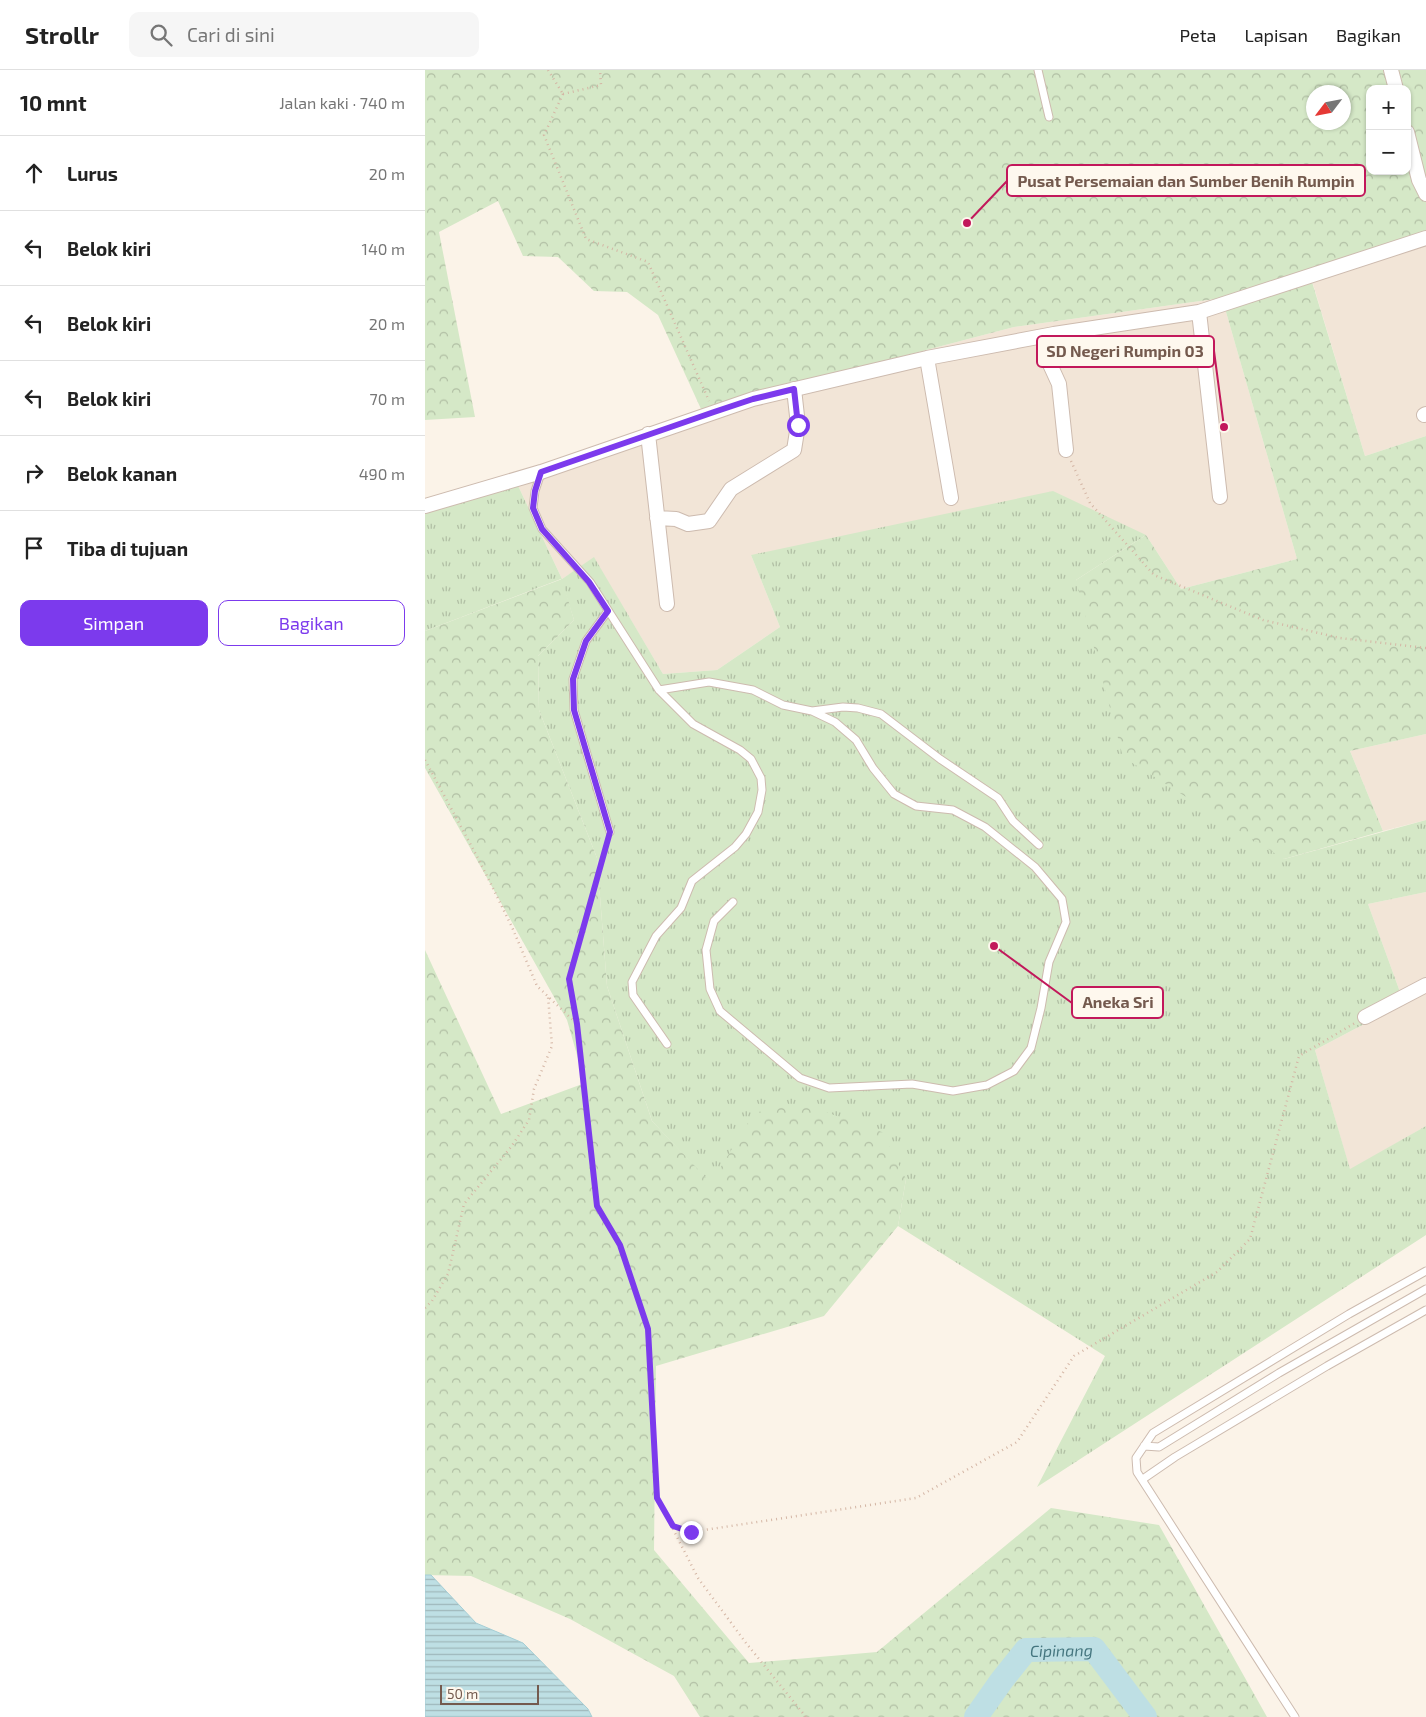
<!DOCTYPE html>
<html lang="id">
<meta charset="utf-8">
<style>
body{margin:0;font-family:"Exo 2",sans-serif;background:#f6f6f6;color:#222}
.controls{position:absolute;right:15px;top:15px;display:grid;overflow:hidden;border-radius:10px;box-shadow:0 1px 4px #0004}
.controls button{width:45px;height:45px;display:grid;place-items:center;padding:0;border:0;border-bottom:1px solid #e0e0e0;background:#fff;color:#222;font:25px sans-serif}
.compass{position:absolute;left:881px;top:15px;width:45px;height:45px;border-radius:50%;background:#fff;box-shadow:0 1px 4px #0004;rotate:238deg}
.scale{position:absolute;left:15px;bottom:12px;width:99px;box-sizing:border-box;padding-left:5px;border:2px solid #745a4e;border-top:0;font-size:14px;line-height:18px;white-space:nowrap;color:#745a4e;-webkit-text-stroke:4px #fef8ee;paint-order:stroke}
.stop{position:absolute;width:15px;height:15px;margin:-11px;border:4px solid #7c3aed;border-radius:50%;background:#fff}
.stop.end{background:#7c3aed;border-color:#fff;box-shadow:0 1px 5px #0008}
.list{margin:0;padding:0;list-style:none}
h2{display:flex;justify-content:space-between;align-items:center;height:65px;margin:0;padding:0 20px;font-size:21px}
h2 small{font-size:16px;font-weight:400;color:#767676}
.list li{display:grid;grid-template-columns:32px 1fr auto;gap:15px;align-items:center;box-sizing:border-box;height:75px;padding:0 20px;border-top:1px solid #e0e0e0}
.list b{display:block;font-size:19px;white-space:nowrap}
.list em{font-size:16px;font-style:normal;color:#767676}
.actions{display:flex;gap:10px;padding:15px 20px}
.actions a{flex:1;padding:11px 0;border:1px solid #7c3aed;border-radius:10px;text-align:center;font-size:18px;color:#7c3aed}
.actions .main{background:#7c3aed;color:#fff}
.icon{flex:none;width:28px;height:28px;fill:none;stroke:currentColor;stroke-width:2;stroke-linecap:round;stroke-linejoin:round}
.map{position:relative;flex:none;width:1001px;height:1647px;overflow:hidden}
header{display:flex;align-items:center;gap:30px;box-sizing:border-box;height:70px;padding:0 25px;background:#fff;border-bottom:1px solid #e0e0e0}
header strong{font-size:24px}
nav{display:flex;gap:28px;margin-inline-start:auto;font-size:18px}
.search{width:350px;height:45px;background:#f6f6f6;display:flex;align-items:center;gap:12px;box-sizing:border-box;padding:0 18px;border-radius:10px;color:#767676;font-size:19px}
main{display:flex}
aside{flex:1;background:#fff}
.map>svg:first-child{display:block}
.residential{fill:#f2e5d7}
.grass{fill:url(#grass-tufts)}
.forest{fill:url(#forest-crowns);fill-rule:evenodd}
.water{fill:url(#water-rules);stroke:#a5ced5}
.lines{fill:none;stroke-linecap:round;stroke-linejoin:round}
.river{stroke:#bedfe4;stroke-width:24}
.service-casing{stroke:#cdbbaf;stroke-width:9}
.minor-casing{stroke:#cdbbaf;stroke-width:16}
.path{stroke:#d4b6a5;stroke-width:2.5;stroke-dasharray:1 4;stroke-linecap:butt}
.service{stroke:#fff;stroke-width:7}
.minor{stroke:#fff;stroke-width:14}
.route{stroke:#7c3aed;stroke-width:6}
.labels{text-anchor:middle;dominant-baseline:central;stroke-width:4.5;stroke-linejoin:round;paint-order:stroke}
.water-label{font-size:16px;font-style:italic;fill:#45767f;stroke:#fef8ee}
.leader{fill:none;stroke:#c2185b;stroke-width:2}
.callout-dot{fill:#c2185b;stroke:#fef8ee;stroke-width:2}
.callout{fill:#fef8ee;stroke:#c2185b;stroke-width:2}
.callout-label{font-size:16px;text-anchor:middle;font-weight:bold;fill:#745a4e}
</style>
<header>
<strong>Strollr</strong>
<div class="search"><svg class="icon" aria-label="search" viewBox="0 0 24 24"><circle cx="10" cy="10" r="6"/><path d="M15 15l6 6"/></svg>Cari di sini</div>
<nav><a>Peta</a><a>Lapisan</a><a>Bagikan</a></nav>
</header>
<main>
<aside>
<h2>10 mnt<small>Jalan kaki · 740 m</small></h2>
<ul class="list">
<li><svg class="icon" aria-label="ahead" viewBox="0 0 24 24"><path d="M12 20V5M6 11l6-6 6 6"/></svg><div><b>Lurus</b></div><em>20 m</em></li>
<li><svg class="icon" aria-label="left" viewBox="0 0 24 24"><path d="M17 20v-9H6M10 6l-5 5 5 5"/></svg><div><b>Belok kiri</b></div><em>140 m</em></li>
<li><svg class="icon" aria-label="left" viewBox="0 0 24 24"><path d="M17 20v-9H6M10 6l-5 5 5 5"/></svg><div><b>Belok kiri</b></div><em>20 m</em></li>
<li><svg class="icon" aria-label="left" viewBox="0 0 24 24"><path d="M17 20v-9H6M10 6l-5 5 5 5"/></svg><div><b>Belok kiri</b></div><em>70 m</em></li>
<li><svg class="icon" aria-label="right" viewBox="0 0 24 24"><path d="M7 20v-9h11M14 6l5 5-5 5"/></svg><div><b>Belok kanan</b></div><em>490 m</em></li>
<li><svg class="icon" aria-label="arrive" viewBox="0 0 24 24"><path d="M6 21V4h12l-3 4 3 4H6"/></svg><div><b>Tiba di tujuan</b></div></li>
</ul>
<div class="actions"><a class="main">Simpan</a><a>Bagikan</a></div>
</aside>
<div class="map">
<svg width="1001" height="1647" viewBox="0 0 1001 1647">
<defs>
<pattern id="grass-tufts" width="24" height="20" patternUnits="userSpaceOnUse" patternTransform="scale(1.25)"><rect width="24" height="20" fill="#d5e8c7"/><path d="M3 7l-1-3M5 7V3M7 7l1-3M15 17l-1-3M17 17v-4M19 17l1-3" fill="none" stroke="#b1bfa4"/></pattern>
<pattern id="forest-crowns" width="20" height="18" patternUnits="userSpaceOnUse" patternTransform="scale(1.25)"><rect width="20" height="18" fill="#d5e8c7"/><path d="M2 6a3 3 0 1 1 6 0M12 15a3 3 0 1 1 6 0" fill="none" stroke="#b1bfa4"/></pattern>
<pattern id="water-rules" width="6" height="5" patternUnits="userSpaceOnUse" patternTransform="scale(1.25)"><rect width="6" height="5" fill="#bedfe4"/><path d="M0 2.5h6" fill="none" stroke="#9fb8bb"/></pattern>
</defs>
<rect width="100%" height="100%" fill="#fbf3e8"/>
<path class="residential" d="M1001,174V366L940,386L884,201Z
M797,228L872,489L756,519L721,465L326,485L355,557L292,600L238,604L169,488L137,509L88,405L276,339L589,257Z
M1001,664V750L958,761L925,681Z
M1001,822V1056L925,1100L890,980L979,933L943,834Z"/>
<path class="grass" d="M88,405L137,509L169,487L238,604L292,600L355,557L326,485L628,421L721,465L651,510L859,789L1001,750V822L943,834L979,933L890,980L925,1099L1001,1056V1165L612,1417L680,1286L473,1156L481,1109L286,1114L227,1051L182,916L172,788L114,640L113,586L149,550L136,509L0,561V439Z"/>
<path class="forest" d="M0,0H1001V174L884,202L940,386L1001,366V664L925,681L958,761L859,789L698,687L651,510L721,465L756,519L872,489L797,228L589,257L276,339L233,245L202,222L169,221L133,187L98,186L73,131L14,162L50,347L0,350ZM945,19H982V101H945ZM888,22H918V52H888Z
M137,509L149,550L113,586L114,640L172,788L182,916L227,1051L286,1113L329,1043L375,1033L457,1062L481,1109L473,1156L399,1246L231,1296L229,1480L324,1593L452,1582L626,1438L734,1455L842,1647H275L249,1606L145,1549L46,1506L0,1505V880L76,1044L160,1013L142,950L0,698V561Z"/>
<path class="water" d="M0,1505H6L51,1553L98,1573L163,1639L167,1647H0Z"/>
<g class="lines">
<path class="river" id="s1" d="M551,1647L577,1610L601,1580L669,1579L720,1647"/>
<g class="service-casing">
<path id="service" d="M613,0L624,47
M116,403L110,421L108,438L117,459L165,512L234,620L268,654L315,680L326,689L336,708L337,720L333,742L321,764L310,777L267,811L256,838L231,866L207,912L208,925L242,974
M183,541L161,571L148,609L149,640L185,762
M234,620L284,612L328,620L358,635L387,641L410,652L431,670L448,698L469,724L491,736L528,740L560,757L610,797L637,829L641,852L624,892L616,938L606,978L589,1001L562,1015L528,1021L487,1014L404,1018L375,1008L295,941L285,919L281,880L289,851L308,832
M387,641L418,637L433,638L456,644L515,689L573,728L588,751L614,775
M719,1376L734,1377L854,1303L1001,1219
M718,1409L750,1387L902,1296L1001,1240
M870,1647L712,1402L711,1388L728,1363L924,1244L1001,1201"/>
</g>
<g class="minor-casing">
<path id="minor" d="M966,0L971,19
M982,62L994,110L1001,124
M774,242L795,427
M629,264L623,290L634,314L641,380
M502,288L526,428
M999,345L1001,344
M223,364L242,534
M0,436L116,402L328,329L502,288L629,264L774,242L1001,168
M232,448L251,449L263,454L284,451L306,419L369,380L373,355L369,319
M940,947L1001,915"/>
</g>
<path class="path" d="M123,0L138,24
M138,24L119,65L161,169L223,192L284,331
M138,24L176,15L175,0
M646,391L665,433L729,505L838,550L915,568L1001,578
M0,690L55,792L87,857L112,916L151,953
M183,771L144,909L152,954L172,1136L195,1175L223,1259L232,1428L273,1508L321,1573L381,1647
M0,1238L7,1231L23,1204L39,1134L86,1077L104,1050L109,1019L127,976L123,926
M248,1456L266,1462L491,1428L592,1372L649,1286L792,1202L825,1169L874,986L930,953"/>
<use href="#service" class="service"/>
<use href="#minor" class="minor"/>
</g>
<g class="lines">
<path class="route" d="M266,1462L248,1456L232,1428L223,1259L195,1175L172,1136L152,954L144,909L185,762L149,640L148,609L161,571L183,541L164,512L117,459L108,438L110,421L116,402L289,342L328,329L369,319L373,355"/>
</g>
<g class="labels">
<g class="water-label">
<text stroke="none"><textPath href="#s1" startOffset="119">Cipinang</textPath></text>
</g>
</g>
<path class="leader" d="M542 153L582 111M799 357L789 281M569 876L647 933"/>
<g class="callout-dot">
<circle cx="542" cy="153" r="5"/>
<circle cx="799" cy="357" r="5"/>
<circle cx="569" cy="876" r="5"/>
</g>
<g class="callout">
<rect x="582" y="95" width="358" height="31" rx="5"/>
<rect x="612" y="266" width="177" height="31" rx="5"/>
<rect x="647" y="917" width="91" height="31" rx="5"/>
</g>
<g class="callout-label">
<text x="761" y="117">Pusat Persemaian dan Sumber Benih Rumpin</text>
<text x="700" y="287">SD Negeri Rumpin 03</text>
<text x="693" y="938">Aneka Sri</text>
</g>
</svg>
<div class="controls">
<button>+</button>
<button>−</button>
</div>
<svg class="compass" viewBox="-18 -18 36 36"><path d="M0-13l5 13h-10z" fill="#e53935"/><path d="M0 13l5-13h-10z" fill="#767676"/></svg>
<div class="scale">50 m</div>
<div class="stop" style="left:373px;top:355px"></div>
<div class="stop end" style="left:266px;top:1462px"></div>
</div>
</main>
